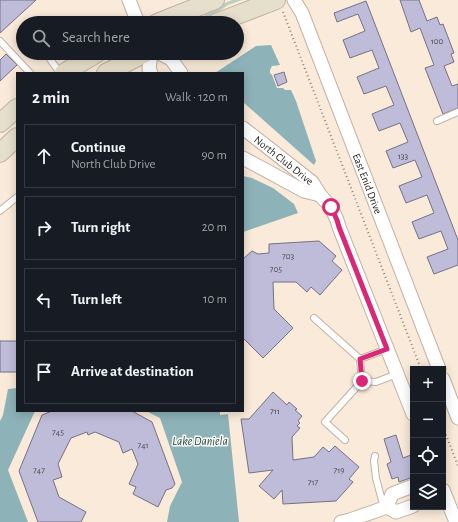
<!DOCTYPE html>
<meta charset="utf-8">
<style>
body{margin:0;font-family:"Alegreya Sans",sans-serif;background:#242831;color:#f1f3f6}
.controls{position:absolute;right:12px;bottom:12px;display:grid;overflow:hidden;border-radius:0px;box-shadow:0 2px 10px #0003}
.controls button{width:36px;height:36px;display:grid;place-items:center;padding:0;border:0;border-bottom:1px solid #363941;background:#171b24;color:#f1f3f6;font:20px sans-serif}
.stop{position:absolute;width:12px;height:12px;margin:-9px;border:3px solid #db2777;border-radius:50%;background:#fff}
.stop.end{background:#db2777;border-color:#fff;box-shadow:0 1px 4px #0008}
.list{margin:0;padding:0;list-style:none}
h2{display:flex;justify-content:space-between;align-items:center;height:52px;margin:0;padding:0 16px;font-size:17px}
h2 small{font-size:13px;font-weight:400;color:#9ea1a6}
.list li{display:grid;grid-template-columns:26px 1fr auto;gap:12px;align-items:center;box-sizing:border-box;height:64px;margin:0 8px 8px;padding:0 8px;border:1px solid #363941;border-radius:0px}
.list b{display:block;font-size:15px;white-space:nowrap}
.list p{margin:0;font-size:13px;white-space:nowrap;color:#9ea1a6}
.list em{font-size:13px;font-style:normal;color:#9ea1a6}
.icon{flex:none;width:22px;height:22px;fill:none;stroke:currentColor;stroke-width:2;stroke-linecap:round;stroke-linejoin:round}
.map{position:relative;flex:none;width:458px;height:522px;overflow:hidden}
.search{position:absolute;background:#171b24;box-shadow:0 2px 10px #0003;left:16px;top:16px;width:228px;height:44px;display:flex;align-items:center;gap:10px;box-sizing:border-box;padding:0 14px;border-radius:22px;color:#9ea1a6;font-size:15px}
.panel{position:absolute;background:#171b24;box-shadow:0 2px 10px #0003;left:16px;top:72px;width:228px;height:340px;border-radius:0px}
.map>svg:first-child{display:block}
.green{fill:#bccfc1}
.water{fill:#8db3b8}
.building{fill:#bfbcda;stroke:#737283}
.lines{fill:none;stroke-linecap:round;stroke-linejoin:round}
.service-casing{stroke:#c1b2a3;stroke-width:8}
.minor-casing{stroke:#c1b2a3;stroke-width:15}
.secondary-casing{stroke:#c1b2a3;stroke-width:20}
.path{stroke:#8f857a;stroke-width:2;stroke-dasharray:1 3;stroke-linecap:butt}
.service{stroke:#fff;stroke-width:6}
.minor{stroke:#fff;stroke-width:13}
.secondary{stroke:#e6dfcb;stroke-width:18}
.route{stroke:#db2777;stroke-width:5}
.labels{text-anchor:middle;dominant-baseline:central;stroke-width:3;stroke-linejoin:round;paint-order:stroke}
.number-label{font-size:9px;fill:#4a4648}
.street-label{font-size:11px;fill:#231e18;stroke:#fff9f2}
.water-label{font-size:12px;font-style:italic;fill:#124b51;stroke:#fff9f2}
</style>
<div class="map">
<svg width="458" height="522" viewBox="0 0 458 522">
<rect width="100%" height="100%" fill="#f9ead9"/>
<path class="green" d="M232,0H242L228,5L207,20L199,23H188L202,17L223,4Z"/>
<path class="water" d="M271,45L280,65L272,66L270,70V73L272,75L277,88H283L285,90H291L296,101L316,161L314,165L243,102V73H215L256,46Z
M243,176L252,178L273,188L294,204L298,213L243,232Z
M17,388V411H35L8,470L28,522H0V421L3,415L8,389Z
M146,411H220V415L228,414L239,522H167L170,506L182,482L160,418Z"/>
<path class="building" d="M0,0H36L0,33Z
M400,0H419L427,21L437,17L440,25L443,24L454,53L451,54L454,62L444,66L452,86L458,84V108L443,114L425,68L434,65L420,28L411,32Z
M366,1L458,240V265L434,274L427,257L448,249L441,231L419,239L412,222L434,213L427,195L406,203L399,186L422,177L415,160L393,168L386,151L408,142L400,123L379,131L372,114L394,105L386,86L364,94L357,77L379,68L372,50L350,58L343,40L365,31L358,14L337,22L334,13Z
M6,54L17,65L0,81V60Z
M284,72L287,82L278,86L274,75Z
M319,241L336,256L332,261L342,270L320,295L311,287L307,292L296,282H273L274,309L293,328L263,358L243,338V259L252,251L258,254L269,253V244Z
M0,341H17V372H0Z
M273,392L287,405L289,402L297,409L295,410L302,416L298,421L300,423L297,426L300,428L292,437L293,460L314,457L323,447L329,452L335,446L359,467L349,479L353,482L336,501L283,504L282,490L274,499L259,486L273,470L249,473L241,419H249Z
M52,411H132L152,422L175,484L172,488L166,490L158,507L133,494L136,487L129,484L138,464L132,449L123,453L119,442L95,432L88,435L87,432L71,438L58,464L62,477L53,480L59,497L86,512L81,522H38L19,471L42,415Z
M396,435L403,458L411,455L413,460V477L399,482L398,477L392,479L387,464L391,462L384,439Z"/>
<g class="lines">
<g class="service-casing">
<path id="service" d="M0,41L30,73
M50,59L60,73
M437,121L458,112
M0,211L17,197
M314,318L360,359L387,349
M360,359L362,381
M345,440L325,422L362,381L376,382L397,374
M375,456L374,461L376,478L384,508"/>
</g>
<g class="minor-casing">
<g id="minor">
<path d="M129,0L138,23"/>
<path id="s1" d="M294,0L302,13L439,369"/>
<path d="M151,53L149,69L151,73"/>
<path d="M159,53L171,59L181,73"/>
<path id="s2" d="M243,128L312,182L320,195L331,207L337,220L339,227L413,414"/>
<path d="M243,158L304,191L320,195"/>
<path d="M443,379L458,418"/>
<path d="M443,490L456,522"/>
<path d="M387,507L392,494L413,486"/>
<path d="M387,507L396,512L413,506"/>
<path d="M341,522L350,520L387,507"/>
</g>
</g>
<g class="secondary-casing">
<path id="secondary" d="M157,23L215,0
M216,23L276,0
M64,73L97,53
M106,73L145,53
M0,123L17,108
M0,153L17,137"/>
</g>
<path class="path" d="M283,12L421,369
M443,427L458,466"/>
<use href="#service" class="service"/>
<use href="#minor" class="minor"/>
<use href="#secondary" class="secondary"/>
</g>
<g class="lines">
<path class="route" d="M331,207L337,220L339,227L387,349L360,359L362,381"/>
</g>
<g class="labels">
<g class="number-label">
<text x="437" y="41">100</text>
<text x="403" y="156">133</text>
<text x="288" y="256">703</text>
<text x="276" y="269">705</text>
<text x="275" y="411">711</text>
<text x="58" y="432">745</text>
<text x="143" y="445">741</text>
<text x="39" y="470">747</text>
<text x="339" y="470">719</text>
<text x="313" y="482">717</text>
</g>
<g class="street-label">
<text stroke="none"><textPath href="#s2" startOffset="52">North Club Drive</textPath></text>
<text stroke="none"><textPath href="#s1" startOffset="198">East Enid Drive</textPath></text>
</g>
<g class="water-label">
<text x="200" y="441">Lake Daniela</text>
</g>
</g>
</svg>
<div class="controls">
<button>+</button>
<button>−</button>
<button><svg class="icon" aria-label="locate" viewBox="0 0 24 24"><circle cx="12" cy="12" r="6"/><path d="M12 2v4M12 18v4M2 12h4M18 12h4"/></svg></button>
<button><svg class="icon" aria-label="layers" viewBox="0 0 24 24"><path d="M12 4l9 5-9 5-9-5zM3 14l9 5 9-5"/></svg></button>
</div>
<div class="stop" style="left:331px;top:207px"></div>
<div class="stop end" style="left:362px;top:381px"></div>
<div class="search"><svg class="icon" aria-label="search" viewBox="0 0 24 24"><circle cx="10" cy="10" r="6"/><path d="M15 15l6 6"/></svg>Search here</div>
<section class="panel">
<h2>2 min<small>Walk · 120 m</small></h2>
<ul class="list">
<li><svg class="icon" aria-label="ahead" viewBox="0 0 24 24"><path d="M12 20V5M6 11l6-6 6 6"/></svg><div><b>Continue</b><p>North Club Drive</p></div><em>90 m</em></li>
<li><svg class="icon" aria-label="right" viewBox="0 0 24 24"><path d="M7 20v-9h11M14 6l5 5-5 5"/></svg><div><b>Turn right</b></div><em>20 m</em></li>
<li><svg class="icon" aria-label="left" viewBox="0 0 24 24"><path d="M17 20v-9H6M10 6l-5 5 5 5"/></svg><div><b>Turn left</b></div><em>10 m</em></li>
<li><svg class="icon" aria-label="arrive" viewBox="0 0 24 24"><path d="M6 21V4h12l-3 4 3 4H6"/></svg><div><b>Arrive at destination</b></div></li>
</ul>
</section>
</div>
